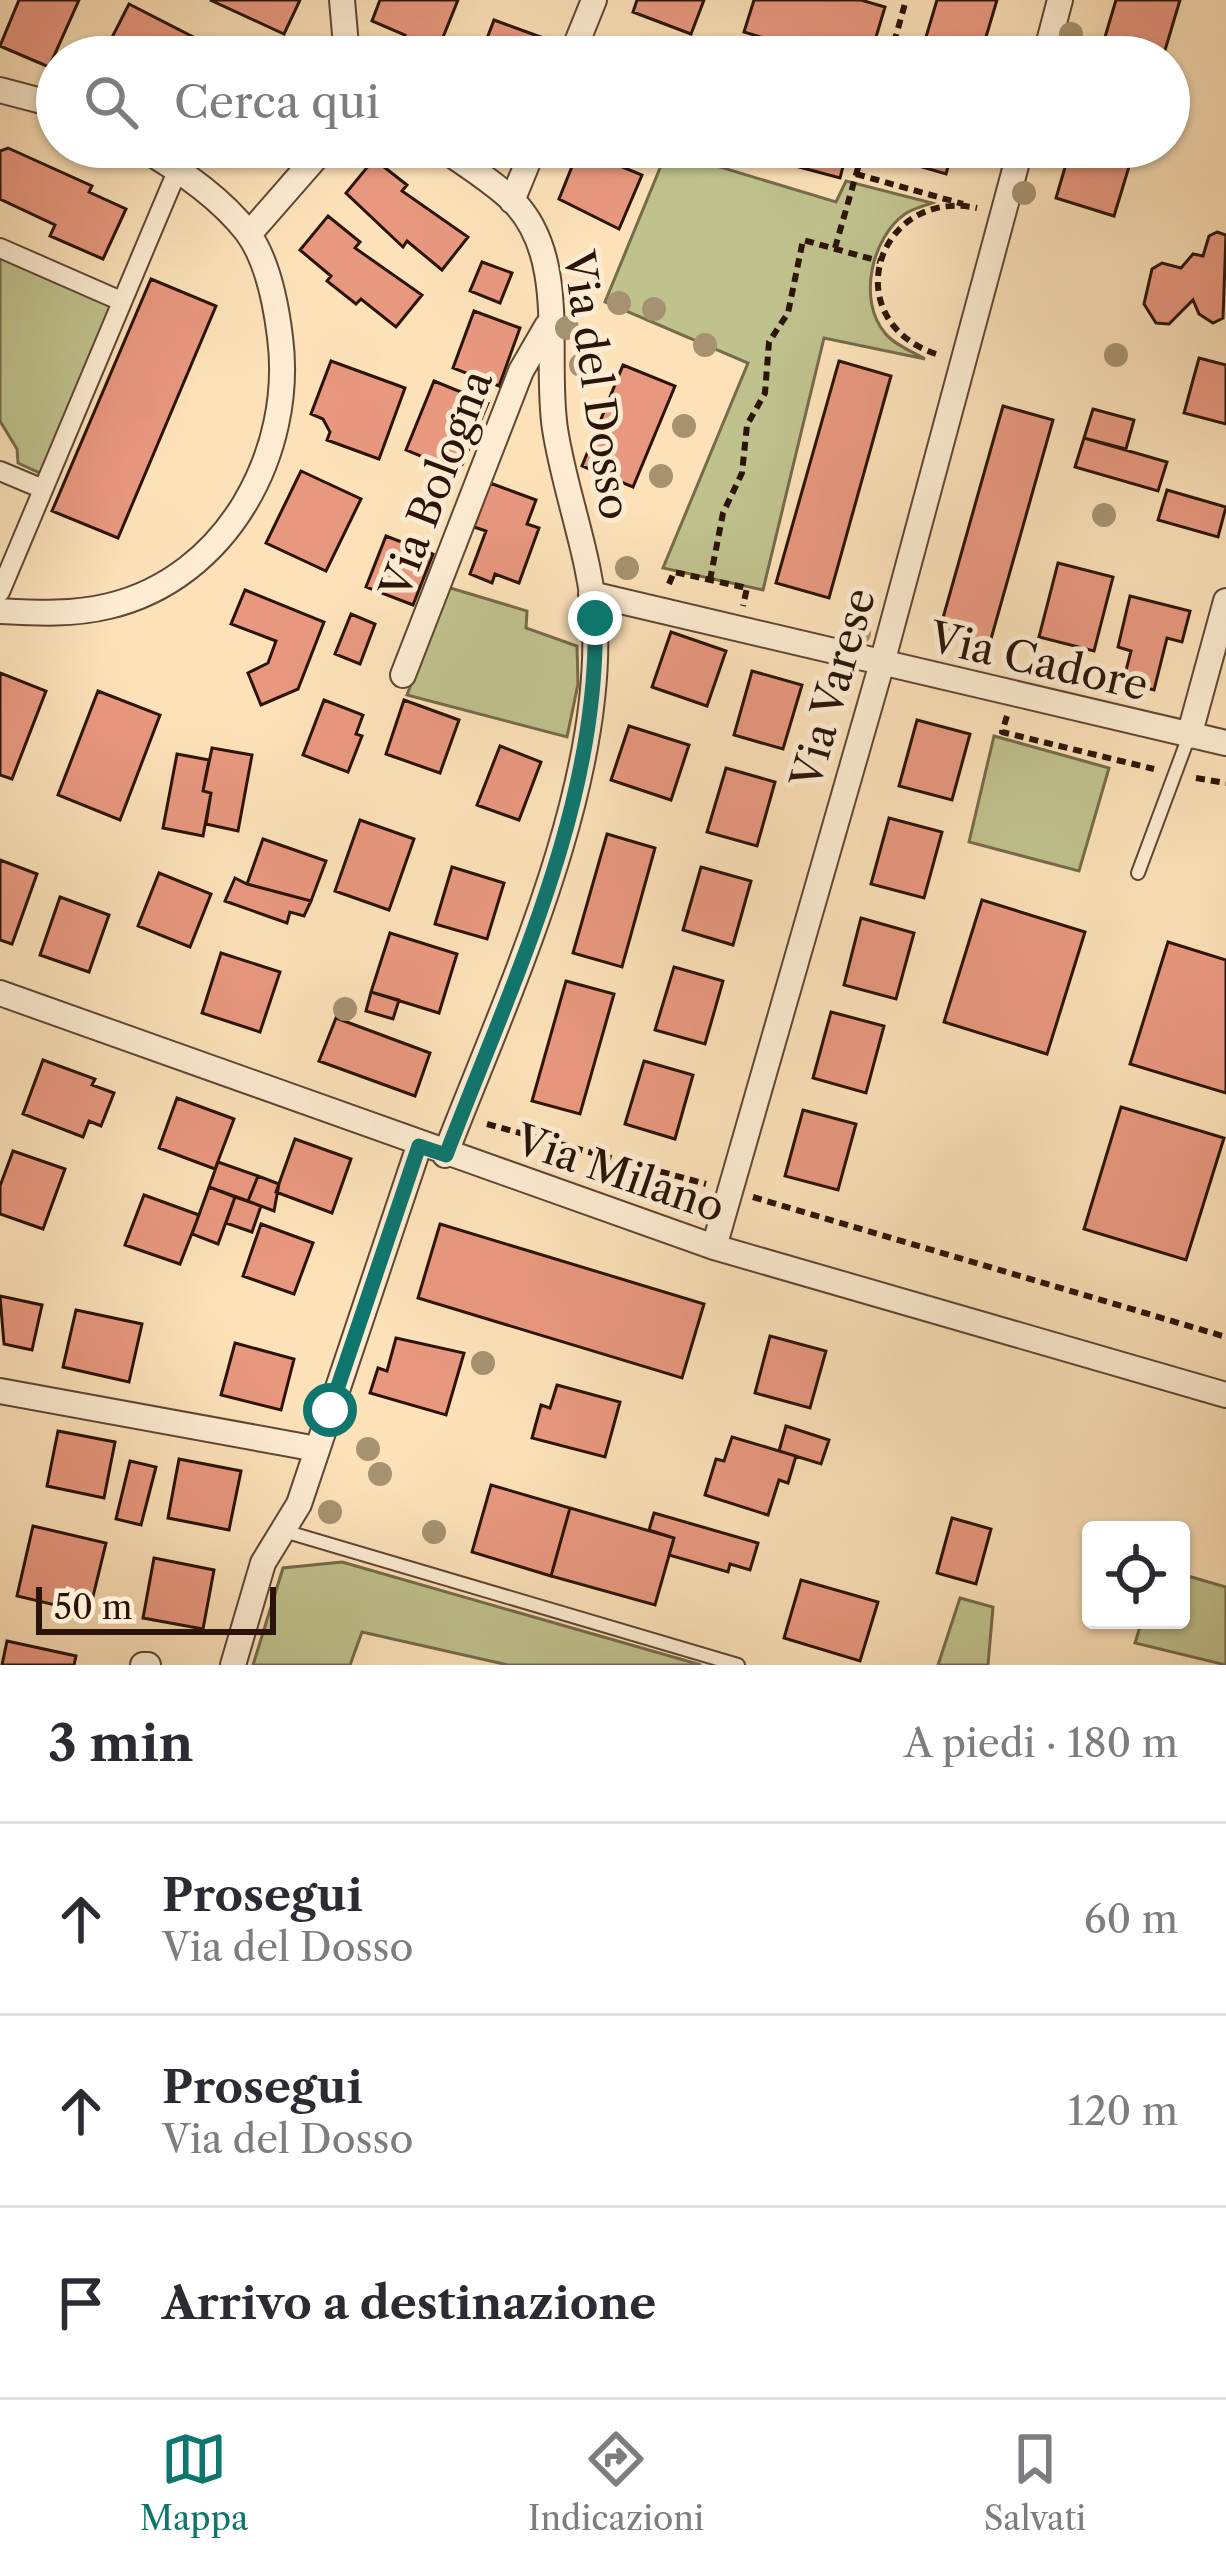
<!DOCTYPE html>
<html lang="it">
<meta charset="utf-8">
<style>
body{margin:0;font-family:"Libre Caslon Text",serif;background:#f2f2f3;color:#2b2b33}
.controls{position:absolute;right:36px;bottom:36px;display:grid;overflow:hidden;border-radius:12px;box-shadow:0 3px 9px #0004}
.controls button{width:108px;height:108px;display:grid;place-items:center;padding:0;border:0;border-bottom:3px solid #e1e1e2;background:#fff;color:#2b2b33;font:60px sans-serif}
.scale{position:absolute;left:36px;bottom:30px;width:240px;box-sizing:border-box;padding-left:12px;border:6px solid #2b1407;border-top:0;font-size:33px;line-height:42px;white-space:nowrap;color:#2b1407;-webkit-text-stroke:9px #fdecd2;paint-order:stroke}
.stop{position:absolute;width:36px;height:36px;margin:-27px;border:9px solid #0f766e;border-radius:50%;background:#fff}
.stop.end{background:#0f766e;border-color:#fff;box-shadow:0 3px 12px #0008}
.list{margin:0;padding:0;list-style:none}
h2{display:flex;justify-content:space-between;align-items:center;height:156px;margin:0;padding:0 48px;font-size:51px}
h2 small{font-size:39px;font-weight:400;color:#7c7c81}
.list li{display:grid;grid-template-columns:78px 1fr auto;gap:36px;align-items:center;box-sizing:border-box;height:192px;padding:0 48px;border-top:3px solid #e1e1e2}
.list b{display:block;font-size:45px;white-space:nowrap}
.list p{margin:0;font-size:39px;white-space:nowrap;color:#7c7c81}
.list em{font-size:39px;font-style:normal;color:#7c7c81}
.icon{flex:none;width:66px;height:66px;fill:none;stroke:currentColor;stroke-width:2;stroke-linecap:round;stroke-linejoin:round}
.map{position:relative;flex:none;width:1226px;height:1665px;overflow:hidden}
.search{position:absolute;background:#fff;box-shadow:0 3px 9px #0004;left:36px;right:36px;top:36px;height:132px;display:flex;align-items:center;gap:30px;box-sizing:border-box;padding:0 42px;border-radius:66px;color:#7c7c81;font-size:45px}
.sheet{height:732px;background:#fff}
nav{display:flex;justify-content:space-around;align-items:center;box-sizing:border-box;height:168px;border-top:3px solid #e1e1e2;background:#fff;font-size:33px;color:#7c7c81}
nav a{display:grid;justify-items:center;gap:6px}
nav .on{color:#0f766e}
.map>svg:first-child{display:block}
.green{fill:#c0c28e;stroke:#766b4a;stroke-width:3}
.building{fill:#e99880;stroke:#2b1407;stroke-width:3}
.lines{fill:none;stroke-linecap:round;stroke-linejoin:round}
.service-casing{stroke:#5f4734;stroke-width:16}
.pedestrian-casing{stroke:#5f4734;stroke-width:22}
.minor-casing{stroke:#5f4734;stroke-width:28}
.path{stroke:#2b1407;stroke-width:6;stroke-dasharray:9 6;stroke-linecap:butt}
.service{stroke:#fdecd2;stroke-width:12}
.pedestrian{stroke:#fdecd2;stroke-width:18}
.minor{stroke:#fdecd2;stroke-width:24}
.tree{fill:#a69271}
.route{stroke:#0f766e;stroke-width:15}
.labels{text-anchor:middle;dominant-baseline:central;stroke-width:10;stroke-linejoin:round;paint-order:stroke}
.street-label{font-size:42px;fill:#2b1407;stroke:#fdecd2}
</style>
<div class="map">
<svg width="1226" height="1665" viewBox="0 0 1226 1665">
<rect width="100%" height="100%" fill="#fce1b9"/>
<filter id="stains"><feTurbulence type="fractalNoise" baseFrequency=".00167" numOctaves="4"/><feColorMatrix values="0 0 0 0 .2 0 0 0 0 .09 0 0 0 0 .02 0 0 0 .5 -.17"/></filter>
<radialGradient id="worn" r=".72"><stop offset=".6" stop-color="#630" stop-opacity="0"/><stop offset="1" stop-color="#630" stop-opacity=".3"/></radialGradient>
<path class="green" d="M667,151L836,202L846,181L932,203C924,206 912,209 905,214C872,237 857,300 885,333C893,344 913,352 925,359L824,338L763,590L663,568L748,363L605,302Z
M0,257L111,306L42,474L18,463L17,449L0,421Z
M447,587L527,611L526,628L577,646L578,684L567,737L407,695Z
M994,736L1109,768L1079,871L969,842Z
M342,1562L701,1665H508L362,1632L350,1665H253L283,1568Z
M1181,1574L1226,1587V1665L1135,1643L1142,1620H1181Z
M960,1598L993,1607L988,1665H938Z"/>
<path class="building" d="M19,0H79L49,67L0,46Z
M210,0H300L284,34Z
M380,0H458L435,57L402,44L405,35L372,21Z
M637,0H704L691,34L633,12Z
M754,0H861L885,7L870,57H828L744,32Z
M937,0H997L980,57H920Z
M1116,0H1180L1163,57H1099Z
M129,4L199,40L190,57H102Z
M494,20L546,39L539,57H480Z
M724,147H848L840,178Z
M894,147H954L946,174L891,158Z
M1071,147H1135L1114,216L1056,198Z
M8,148L92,186L89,192L126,209L103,259L50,236L55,225L0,199V151Z
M579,149L642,175L619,229L559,199Z
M374,159L407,185L402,191L468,237L442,270L407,241L403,247L346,193Z
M328,216L360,242L355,248L422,295L396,327L361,299L356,304L327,281L331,276L300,250Z
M1217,232L1226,235L1223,318L1213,323L1199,314L1193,300L1169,324L1156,323L1144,304L1152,269L1162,263L1181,268L1193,254L1203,256L1209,236Z
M482,262L512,273L500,303L470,291Z
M151,279L216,306L118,538L52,511Z
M474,311L520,328L499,386L453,368Z
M1199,358L1226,365V424L1184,413Z
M331,361L405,388L379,459L327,440L330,432L323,419L311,414Z
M839,361L891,376L829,598L776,583Z
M623,365L675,386L633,487L582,466Z
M434,381L488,403L459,472L406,450Z
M1003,406L1053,420L989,646L939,632Z
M1093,409L1134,420L1126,449L1084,438Z
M1084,438L1167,462L1158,491L1075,467Z
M301,471L361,499L326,571L266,543Z
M490,483L536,500L527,524L539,528L519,583L495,574L492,583L470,574L486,531L474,527Z
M1167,490L1226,507L1218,537L1158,520Z
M386,536L433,554L413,605L366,587Z
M1058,563L1113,577L1094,651L1039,637Z
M245,590L324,622L298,689L261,705L248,673L268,663L276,641L231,624Z
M1130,596L1190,611L1182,642L1167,638L1154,690L1123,682L1131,651L1118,647Z
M351,614L375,624L360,664L335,654Z
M671,632L726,651L707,706L652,687Z
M752,671L802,685L783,749L734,735Z
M0,673L46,691L12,779L0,775Z
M98,691L160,715L120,820L58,795Z
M324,700L363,715L356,734L362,736L348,772L303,755Z
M404,700L459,720L440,773L386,754Z
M917,720L970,734L952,800L899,786Z
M629,726L689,745L671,800L611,780Z
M500,746L541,762L519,820L477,805Z
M212,748L252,755L238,831L206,824L211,793L203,791Z
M177,754L209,760L203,791L211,793L203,836L163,828Z
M726,768L775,782L757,846L707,832Z
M889,818L942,832L924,898L871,884Z
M360,820L414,839L389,910L335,891Z
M607,834L655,848L622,967L573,953Z
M263,839L326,861L311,901L247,884Z
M0,860L37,874L12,944L0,940Z
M452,867L504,883L487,939L435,924Z
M701,867L751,881L733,945L683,930Z
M159,873L211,894L190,947L138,926Z
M235,878L247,884L311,901L304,916L290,912L287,923L225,901Z
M60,897L109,915L89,972L40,955Z
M982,900L1085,932L1047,1054L944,1022Z
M861,918L914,933L896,999L844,985Z
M390,933L457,954L439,1013L371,992Z
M1168,942L1226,960V1093L1130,1064Z
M221,953L280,972L260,1032L202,1013Z
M674,967L723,981L705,1044L655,1030Z
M566,981L614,994L580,1114L532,1101Z
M371,992L399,1000L393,1019L366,1011Z
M831,1012L884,1026L866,1093L813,1078Z
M336,1018L430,1053L415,1096L319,1061Z
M43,1060L95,1079L92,1085L114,1093L101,1126L89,1121L83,1137L23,1114Z
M644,1061L693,1075L675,1139L625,1124Z
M177,1098L234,1119L215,1169L159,1148Z
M1121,1107L1224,1138L1186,1260L1084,1229Z
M803,1110L856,1124L838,1190L785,1176Z
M295,1139L351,1159L332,1213L276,1192Z
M13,1151L65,1169L43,1229L0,1214V1186Z
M218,1162L258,1176L248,1201L209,1187Z
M258,1176L279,1184L274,1211L248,1201Z
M209,1187L235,1197L218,1244L192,1234Z
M144,1195L199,1215L180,1264L125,1245Z
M235,1197L261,1206L252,1232L226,1223Z
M261,1224L313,1243L294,1294L243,1276Z
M440,1224L704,1304L682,1378L418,1298Z
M0,1296L42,1305L32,1350L4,1344Z
M76,1310L142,1324L129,1382L63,1367Z
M770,1336L826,1351L810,1408L755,1393Z
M396,1338L464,1353L446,1415L370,1393L378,1368L387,1371Z
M235,1343L294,1359L281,1410L221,1395Z
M557,1385L620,1402L605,1457L532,1438L541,1405L550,1408Z
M786,1426L829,1440L821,1464L779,1451Z
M58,1431L115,1442L104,1498L47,1486Z
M732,1437L796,1456L788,1483L779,1480L768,1515L705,1495L716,1459L724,1461Z
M179,1459L241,1471L229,1530L168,1518Z
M130,1461L156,1467L141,1525L116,1519Z
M491,1485L570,1508L551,1576L472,1552Z
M570,1508L674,1538L655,1605L551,1576Z
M654,1513L758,1543L750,1570L730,1564L728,1572L669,1555L674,1538L649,1530Z
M952,1518L991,1529L976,1584L937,1573Z
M33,1526L106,1543L89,1613L17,1596Z
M154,1558L214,1570L203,1629L143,1618Z
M801,1580L878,1602L860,1661L784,1638Z
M7,1641L76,1656L74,1665H2Z"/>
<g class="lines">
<g class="service-casing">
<path id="service" d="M1138,873L1189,736
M284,1531L738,1665"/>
</g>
<g class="pedestrian-casing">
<path id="pedestrian" d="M0,248L121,301
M0,471L43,489
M0,592L178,169"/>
</g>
<g class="minor-casing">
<path id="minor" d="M342,0L347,57
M571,57L594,0
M1045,57L1060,0
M0,90L57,105
M441,147C465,165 493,181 514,202C569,259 544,357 555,429C565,494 592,559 595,625C602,795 506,997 445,1155
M512,201L534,147
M249,234L325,147
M591,594L1226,743
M0,611C38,613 72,615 109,606C227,578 295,452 280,337C276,304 267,259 247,232C220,197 177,168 140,147
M403,675L521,371L547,326
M1189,736L1226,601
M0,993L714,1247L1226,1395
M714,1247L882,663L1021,147
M0,1391L317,1449
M143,1665H148
M233,1665L263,1563L299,1504L419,1146"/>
</g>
<path class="path" d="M890,57L906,0
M856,174L963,204
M835,248L864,147
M936,354C834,319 878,187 977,208
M710,580L723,513L742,473L747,425L765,393L769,342L788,313L803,240L879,261
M669,584L674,572L747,588L743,606
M1007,716L1002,732L1154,769
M1196,778L1226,783
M487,1124L706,1184
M753,1197L1226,1337"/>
<use href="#service" class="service"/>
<use href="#pedestrian" class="pedestrian"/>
<use href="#minor" class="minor"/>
</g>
<g class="tree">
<circle cx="1071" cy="34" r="12"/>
<circle cx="1024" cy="193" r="12"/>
<circle cx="619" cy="303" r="12"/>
<circle cx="654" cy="309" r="12"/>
<circle cx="567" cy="328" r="12"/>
<circle cx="705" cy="345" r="12"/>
<circle cx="1116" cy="355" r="12"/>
<circle cx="581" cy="365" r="12"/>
<circle cx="684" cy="426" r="12"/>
<circle cx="661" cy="476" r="12"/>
<circle cx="1104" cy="515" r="12"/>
<circle cx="627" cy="568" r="12"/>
<circle cx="859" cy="633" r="12"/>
<circle cx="345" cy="1009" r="12"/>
<circle cx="483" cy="1363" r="12"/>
<circle cx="368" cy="1449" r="12"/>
<circle cx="380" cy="1474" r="12"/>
<circle cx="330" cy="1512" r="12"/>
<circle cx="434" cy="1532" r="12"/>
</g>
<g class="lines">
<path class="route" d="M330,1410L419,1146L446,1155C511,985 600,803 595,618"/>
</g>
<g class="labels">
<g class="street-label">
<text transform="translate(597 385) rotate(82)">Via del Dosso</text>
<text transform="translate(436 484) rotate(-69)">Via Bologna</text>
<text transform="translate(1039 661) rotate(13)">Via Cadore</text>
<text transform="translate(833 688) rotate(-74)">Via Varese</text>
<text transform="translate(620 1173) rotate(19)">Via Milano</text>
</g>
</g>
<rect width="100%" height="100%" filter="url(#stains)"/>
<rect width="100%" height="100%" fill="url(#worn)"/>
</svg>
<div class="controls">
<button><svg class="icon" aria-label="locate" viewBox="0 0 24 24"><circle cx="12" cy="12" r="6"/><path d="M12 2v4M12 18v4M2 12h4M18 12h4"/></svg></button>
</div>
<div class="scale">50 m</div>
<div class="stop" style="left:330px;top:1410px"></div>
<div class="stop end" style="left:595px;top:618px"></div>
<div class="search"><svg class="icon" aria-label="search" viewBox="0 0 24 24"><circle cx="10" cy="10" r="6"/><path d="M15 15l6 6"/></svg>Cerca qui</div>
</div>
<section class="sheet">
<h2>3 min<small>A piedi · 180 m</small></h2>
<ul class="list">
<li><svg class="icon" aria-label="ahead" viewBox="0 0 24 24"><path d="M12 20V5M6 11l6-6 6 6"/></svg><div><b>Prosegui</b><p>Via del Dosso</p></div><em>60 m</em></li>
<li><svg class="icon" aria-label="ahead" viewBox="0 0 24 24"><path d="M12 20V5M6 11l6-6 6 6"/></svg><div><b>Prosegui</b><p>Via del Dosso</p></div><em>120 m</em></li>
<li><svg class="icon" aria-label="arrive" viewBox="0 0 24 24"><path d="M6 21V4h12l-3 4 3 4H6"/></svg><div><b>Arrivo a destinazione</b></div></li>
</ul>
</section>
<nav>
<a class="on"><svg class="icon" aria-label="map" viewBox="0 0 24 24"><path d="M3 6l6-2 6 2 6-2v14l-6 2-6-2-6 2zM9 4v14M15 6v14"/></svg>Mappa</a>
<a><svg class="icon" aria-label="directions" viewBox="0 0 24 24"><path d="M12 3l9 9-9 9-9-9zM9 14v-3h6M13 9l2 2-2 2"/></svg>Indicazioni</a>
<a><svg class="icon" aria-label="saved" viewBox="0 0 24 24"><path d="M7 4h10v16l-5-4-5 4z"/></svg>Salvati</a>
</nav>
